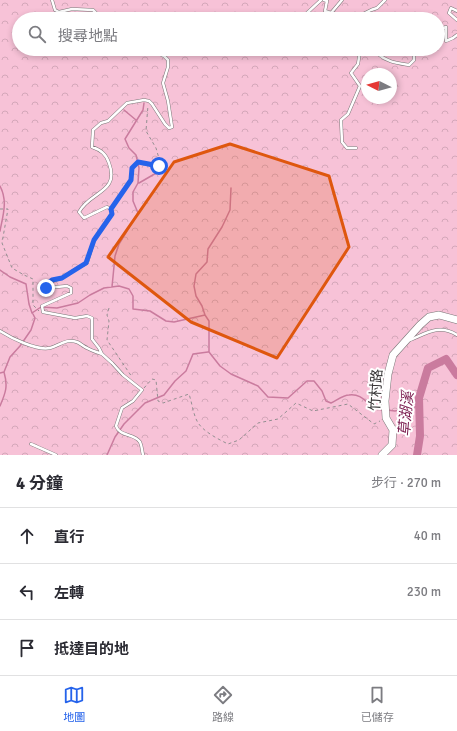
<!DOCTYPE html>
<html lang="zh-TW">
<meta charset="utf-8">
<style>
body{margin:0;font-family:Signika,"Noto Sans TC",sans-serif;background:#f7f7f7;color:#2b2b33}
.compass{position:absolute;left:361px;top:68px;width:36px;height:36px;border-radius:50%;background:#fff;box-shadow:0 2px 6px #0003;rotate:276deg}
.stop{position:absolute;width:12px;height:12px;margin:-9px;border:3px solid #2563eb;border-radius:50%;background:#fff}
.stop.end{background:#2563eb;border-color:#fff;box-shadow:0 1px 4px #0008}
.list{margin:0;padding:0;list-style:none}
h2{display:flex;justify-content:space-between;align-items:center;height:52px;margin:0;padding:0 16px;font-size:17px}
h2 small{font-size:13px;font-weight:400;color:#7c7c81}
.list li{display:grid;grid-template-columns:26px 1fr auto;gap:12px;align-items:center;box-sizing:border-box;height:56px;padding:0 16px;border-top:1px solid #e1e1e2}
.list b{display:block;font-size:15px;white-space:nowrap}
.list em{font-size:13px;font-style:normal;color:#7c7c81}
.icon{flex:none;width:22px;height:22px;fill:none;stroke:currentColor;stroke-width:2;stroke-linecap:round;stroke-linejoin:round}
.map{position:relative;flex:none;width:457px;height:455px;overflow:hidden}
.search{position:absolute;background:#fff;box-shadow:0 2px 6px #0003;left:12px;right:12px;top:12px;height:44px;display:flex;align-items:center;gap:10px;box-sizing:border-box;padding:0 14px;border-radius:22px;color:#7c7c81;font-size:15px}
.sheet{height:220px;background:#fff}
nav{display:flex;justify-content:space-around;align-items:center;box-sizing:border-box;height:56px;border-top:1px solid #e1e1e2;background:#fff;font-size:11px;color:#7c7c81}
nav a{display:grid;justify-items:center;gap:2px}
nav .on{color:#2563eb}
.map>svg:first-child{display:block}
.forest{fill:url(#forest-crowns);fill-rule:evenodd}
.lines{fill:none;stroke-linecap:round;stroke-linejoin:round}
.stream{stroke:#ca7b9e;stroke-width:1.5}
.river{stroke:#ca7b9e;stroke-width:8}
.service-casing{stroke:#7b7778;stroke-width:3.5}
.tertiary-casing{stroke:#7b7778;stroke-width:8}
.path{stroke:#938f91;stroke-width:1;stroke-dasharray:3 3;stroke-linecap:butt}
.service{stroke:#fff;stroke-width:2.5}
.tertiary{stroke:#fff;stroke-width:7}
.route{stroke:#2563eb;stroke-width:5}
.marked{fill:#df570e;fill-opacity:0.2;stroke:#df570e;stroke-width:3;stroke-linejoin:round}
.labels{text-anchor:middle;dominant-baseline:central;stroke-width:4;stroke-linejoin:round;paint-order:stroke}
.street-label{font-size:14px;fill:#373536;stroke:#fff}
.water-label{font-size:15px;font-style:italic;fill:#7a1b4e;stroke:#fff}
</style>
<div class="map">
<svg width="457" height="455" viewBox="0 0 457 455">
<defs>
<pattern id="forest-crowns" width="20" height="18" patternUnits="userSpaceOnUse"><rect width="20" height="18" fill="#f7c2d7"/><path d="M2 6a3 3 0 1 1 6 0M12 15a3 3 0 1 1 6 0" fill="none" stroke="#d4a7b9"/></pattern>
</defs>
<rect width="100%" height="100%" fill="#ece7e9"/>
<path class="forest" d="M0,0H457V455H0ZM19,19H438V49H19ZM367,74H391V98H367Z"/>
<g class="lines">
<path class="stream" d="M124,110L136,120
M139,183L158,172
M0,186C8,201 3,215 0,231
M0,270L10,277L26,284L29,304L32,313L41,307L57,308L78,303L90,295L104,288L119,286L129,289L133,296V309L150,311L166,321L174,322L205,315L209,321V352L220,366L231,374L258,386L268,397L288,398L307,381H314L322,391L326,401L331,403C336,401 343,395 349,395C366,393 367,409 383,410
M112,287L115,256L119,244L138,213L133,201V192L138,183L139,168L136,155L129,148L125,139L143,110L144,103
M205,315L202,306L196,296L194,286L196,274L207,262L208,249L222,227L230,210L231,188
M0,373L4,372L10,357L20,346L31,330L35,318L33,314
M0,406C6,392 8,386 4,372
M387,410L395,411L419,406
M107,455L115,437L124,424L145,403L164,395L175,381L186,371L193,354L208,352"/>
<path class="river" d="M417,455L420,436L419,398L428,368L446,359L457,375"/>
<g class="service-casing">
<path id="service" d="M52,0L55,10L59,12L72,9L93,10L96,13L95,16L83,19
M324,0L327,1L325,11L331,13L342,0
M457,11L451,8L449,13L457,20
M308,19L307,13L321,0
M363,19L361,15L371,10L377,8L385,0
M438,30L446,27V41L453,38L457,35
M333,49L332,50L348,53L353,49
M379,49L378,54C387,62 397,63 409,65L414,60V49
M356,148H347L342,142L341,120L348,114L360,86L351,73L358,64L360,51L362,49
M0,331C11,338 37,351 50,348C59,346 66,338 77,342C80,343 84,347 87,348C92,351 97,352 102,354
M410,340C427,333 439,324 457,335
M31,444L56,455
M143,455C142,451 142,446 140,442C134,433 120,437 116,426L122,408L133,401L142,390L123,375L112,363L102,354L99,348L92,339V318L87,316L75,318L43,312L42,306L71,293V288L67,286L46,288V285L52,281L62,278L76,269L87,263L94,240L112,214L111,209L107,207L84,218L79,212C90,191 120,193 109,163C106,154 101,150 92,147L93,130L101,123L108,121L127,103L144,100L149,101L152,104L165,124L169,128L172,127L168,101L163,83L168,67V60L164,56L149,49"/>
</g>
<g class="tertiary-casing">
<path id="tertiary" d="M382,455L392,445L393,430L386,418L385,401L388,374L393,355L420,325L429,317L439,315L457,320"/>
</g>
<path class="path" d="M113,206L131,180L132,168L138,162C145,163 151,166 159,166L160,162L156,148L146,131L148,105
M0,209H8L2,243L12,268L24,275L33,279V305L39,311
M109,308L107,315L109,321L107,340L132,377
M144,388L152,379L156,380L158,401L163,403L189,394C192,403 193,413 197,421C202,431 218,439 228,444L239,440L258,423L278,419L296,403L313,411L348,404L374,424L380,421"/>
<use href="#service" class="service"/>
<use href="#tertiary" class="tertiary"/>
</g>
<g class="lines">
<path class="route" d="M46,288V284L52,280L62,278L86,263L94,240L112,214L111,209L131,180L132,168L138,162C145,163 151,165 159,166"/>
</g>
<path class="marked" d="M230,144L329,176L349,247L277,358L191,322L108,257L174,162Z"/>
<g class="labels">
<g class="street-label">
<text transform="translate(376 390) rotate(-86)">竹村路</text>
</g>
<g class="water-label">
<text transform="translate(406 414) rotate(-85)">草湖溪</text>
</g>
</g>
</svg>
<svg class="compass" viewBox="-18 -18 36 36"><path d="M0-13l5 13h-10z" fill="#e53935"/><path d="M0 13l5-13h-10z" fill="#7c7c81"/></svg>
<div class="stop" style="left:159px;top:166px"></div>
<div class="stop end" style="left:46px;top:288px"></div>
<div class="search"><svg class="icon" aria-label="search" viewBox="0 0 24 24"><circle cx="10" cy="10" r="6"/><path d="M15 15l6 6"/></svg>搜尋地點</div>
</div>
<section class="sheet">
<h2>4 分鐘<small>步行 · 270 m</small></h2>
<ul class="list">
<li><svg class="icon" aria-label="ahead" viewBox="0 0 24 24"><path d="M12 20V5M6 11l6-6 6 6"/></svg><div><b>直行</b></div><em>40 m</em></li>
<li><svg class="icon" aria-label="left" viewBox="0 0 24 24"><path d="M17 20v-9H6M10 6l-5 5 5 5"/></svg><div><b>左轉</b></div><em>230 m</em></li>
<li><svg class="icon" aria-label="arrive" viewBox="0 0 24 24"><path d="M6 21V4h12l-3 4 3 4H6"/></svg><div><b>抵達目的地</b></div></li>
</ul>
</section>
<nav>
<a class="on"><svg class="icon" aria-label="map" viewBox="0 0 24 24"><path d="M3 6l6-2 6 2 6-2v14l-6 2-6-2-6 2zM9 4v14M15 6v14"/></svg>地圖</a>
<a><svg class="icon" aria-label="directions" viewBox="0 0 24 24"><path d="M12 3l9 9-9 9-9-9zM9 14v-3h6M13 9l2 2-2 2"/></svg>路線</a>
<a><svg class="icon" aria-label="saved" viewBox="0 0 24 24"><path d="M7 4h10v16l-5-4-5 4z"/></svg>已儲存</a>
</nav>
